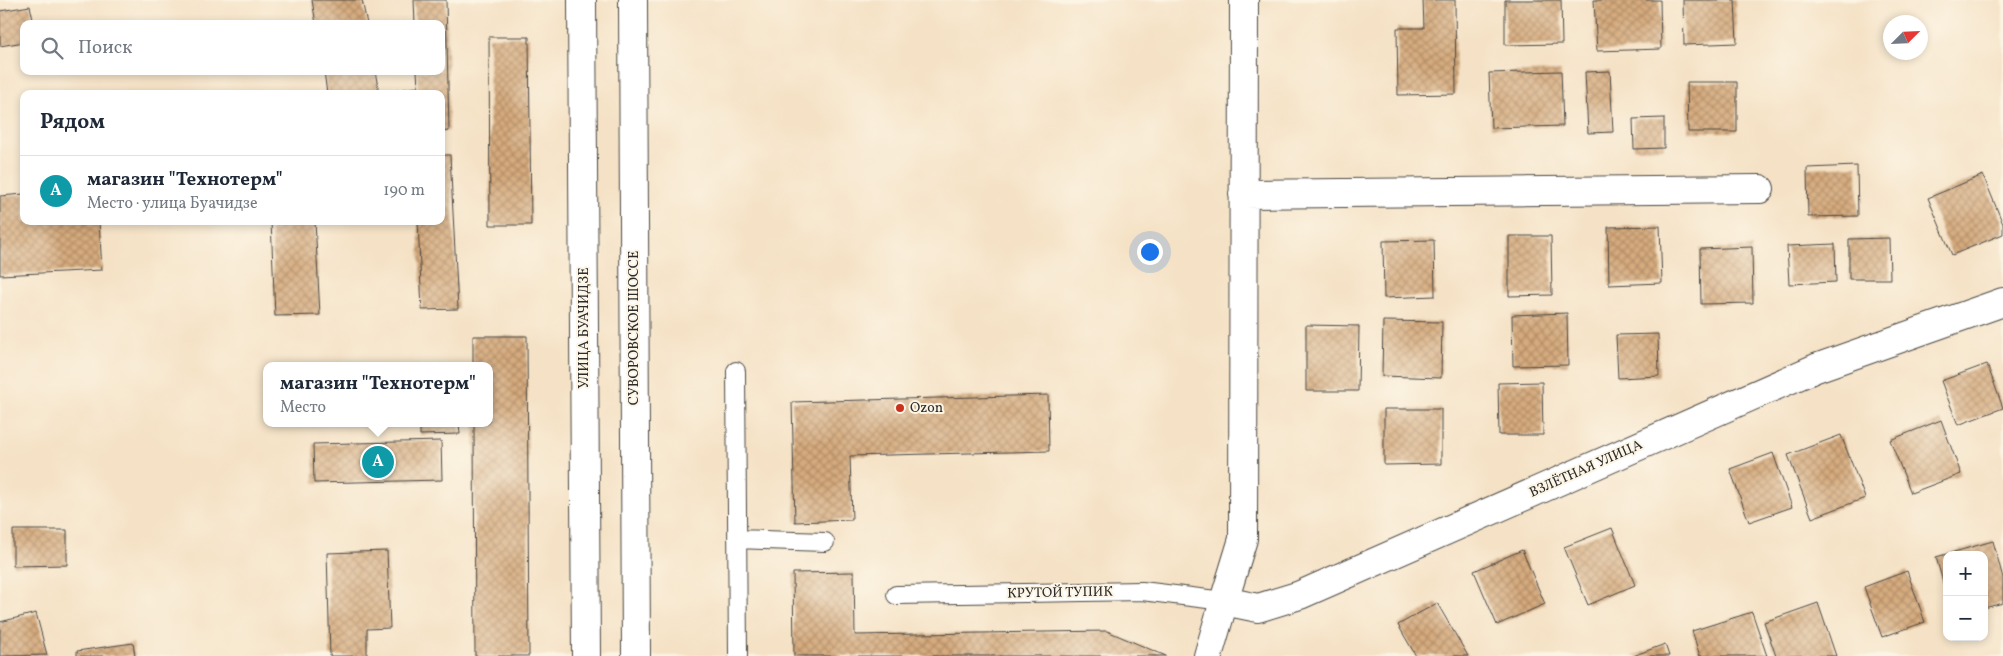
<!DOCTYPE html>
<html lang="ru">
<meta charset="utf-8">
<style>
body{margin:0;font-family:Vollkorn,serif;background:#f6f6f7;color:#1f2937}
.controls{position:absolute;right:15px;bottom:15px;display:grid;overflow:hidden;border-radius:10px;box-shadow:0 2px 8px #0003}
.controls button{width:45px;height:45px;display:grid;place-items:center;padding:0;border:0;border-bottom:1px solid #e0e1e3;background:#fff;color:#1f2937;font:25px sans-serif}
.compass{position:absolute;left:1883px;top:15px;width:45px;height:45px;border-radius:50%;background:#fff;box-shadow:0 2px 8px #0003;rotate:66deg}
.you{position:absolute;left:1149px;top:251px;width:18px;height:18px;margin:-12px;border:4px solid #fff;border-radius:50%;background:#1a73e8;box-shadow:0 0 0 8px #1a73e833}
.badge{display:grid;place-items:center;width:32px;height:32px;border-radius:50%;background:#c8321e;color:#fff;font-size:16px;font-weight:700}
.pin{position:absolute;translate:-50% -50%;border:2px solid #fff;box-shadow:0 1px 5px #0006}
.popup{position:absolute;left:263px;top:362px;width:230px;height:65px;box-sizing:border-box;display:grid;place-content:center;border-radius:10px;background:#fff;filter:drop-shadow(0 1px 4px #0005);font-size:16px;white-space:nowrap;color:#747a83}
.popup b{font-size:19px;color:#1f2937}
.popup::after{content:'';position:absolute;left:50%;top:100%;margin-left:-10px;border:10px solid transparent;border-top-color:#fff}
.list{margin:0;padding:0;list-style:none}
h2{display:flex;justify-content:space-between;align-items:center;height:65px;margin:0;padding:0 20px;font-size:21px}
h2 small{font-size:16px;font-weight:400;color:#747a83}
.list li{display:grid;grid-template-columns:32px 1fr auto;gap:15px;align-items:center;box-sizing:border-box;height:70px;padding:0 20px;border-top:1px solid #e0e1e3}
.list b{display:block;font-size:19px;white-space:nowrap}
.list p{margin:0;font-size:16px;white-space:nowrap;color:#747a83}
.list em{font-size:16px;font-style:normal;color:#747a83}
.icon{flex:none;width:28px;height:28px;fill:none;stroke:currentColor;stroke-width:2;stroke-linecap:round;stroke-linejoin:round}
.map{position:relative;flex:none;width:2003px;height:656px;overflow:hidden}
.search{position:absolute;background:#fff;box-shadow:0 2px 8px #0003;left:20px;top:20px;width:425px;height:55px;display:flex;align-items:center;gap:12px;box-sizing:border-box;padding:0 18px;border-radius:10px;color:#747a83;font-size:19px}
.panel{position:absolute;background:#fff;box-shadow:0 2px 8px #0003;left:20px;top:90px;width:425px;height:135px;border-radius:10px}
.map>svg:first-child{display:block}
.building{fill:url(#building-cross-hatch)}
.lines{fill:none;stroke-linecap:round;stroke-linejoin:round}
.service-casing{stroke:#494642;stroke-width:20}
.minor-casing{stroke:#494642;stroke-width:30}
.secondary-casing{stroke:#494642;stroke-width:30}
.service{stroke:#fff;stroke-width:18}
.minor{stroke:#fff;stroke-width:28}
.secondary{stroke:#fff;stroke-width:28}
.poi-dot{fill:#c8321e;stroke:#fcf5e5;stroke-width:2}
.labels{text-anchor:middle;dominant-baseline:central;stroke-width:4;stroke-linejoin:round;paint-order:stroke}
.street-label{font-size:14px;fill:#2b2b2b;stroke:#fcf5e5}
.poi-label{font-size:14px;fill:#2b2b2b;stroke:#fcf5e5;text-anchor:start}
</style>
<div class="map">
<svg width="2003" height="656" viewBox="0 0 2003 656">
<defs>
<pattern id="building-cross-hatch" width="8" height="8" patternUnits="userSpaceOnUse" patternTransform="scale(1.25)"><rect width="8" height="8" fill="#d6ab7e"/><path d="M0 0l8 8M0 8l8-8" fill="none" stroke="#ae8b67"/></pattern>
</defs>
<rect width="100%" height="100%" fill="#fcf5e5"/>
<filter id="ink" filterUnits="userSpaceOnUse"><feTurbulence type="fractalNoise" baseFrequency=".02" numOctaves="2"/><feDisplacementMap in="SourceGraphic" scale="10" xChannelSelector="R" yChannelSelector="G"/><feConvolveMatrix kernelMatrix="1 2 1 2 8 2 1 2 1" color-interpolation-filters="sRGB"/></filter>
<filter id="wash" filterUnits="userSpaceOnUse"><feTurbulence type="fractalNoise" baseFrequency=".0096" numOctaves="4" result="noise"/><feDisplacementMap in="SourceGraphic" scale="20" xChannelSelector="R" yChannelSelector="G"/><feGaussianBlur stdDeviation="1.12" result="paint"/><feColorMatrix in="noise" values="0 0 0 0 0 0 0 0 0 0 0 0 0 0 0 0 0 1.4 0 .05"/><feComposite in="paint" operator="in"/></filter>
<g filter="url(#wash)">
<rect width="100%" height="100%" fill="#f5e2c6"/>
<g id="blocks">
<path class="building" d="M312,0H362L367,24H316Z
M414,0H446L449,131L441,132V94H327L324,71H375L379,93L418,87L417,71H441V24H415Z
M1423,0H1455L1456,94L1398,95L1397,28H1424Z
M1505,0H1561L1562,44L1505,45Z
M1594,0H1660L1661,49L1597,51Z
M1683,0H1735L1737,43L1684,45Z
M30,6L34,24H24V42L0,46V11Z
M489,37H529L531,225H490Z
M1561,71L1563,126L1491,128L1489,73Z
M1610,71L1613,132L1588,133L1585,72Z
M1687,82H1737V132H1688Z
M1664,118V148L1634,149L1633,119Z
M441,155H450L458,309L422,310L418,221H441Z
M1857,166L1858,216L1808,217L1807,168Z
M1983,175L2003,224V234L1952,255L1928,198Z
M24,194V221H99L102,270L0,275V196Z
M271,221H315L320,315L275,316Z
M1660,226L1662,283L1609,285L1608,227Z
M1509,236H1551L1552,295L1509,296Z
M1889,238L1890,279H1849V239Z
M1434,240L1435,296L1384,298L1383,241Z
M1835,244L1836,282L1789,284L1787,246Z
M1752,247L1753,303L1701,304L1700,249Z
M1567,313L1568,365L1513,366L1512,315Z
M1383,321L1442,322L1441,378L1382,376Z
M1306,325L1359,326L1358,391H1306Z
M1658,334L1659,376L1618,378L1616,335Z
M473,336H527L529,656H475L474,423H489V366H473Z
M1987,364L2003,408L1958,425L1941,381Z
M1542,382L1543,435H1499L1498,383Z
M1048,395L1049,451L850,456L852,520L795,522L792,402Z
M1384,409H1441V464L1384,465Z
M1941,420L1961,474L1911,493L1890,440Z
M420,423H459L460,434L420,435Z
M1841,435L1865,498L1812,518L1788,455Z
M441,441L442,480L314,483L313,444Z
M1773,453L1792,507L1749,522L1730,469Z
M1612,528L1635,585L1588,605L1564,547Z
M13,530H67V565L13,566Z
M1993,541L2003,578V603L1984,608V555H1947L1946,593L1936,557Z
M1522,550L1545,604L1497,625L1474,571Z
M387,551L390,628L367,629V656H330L327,553Z
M1907,571L1925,622L1882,637L1864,587Z
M854,572L855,635L1107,631L1166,656H794L793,573Z
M1437,603L1468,656H1416L1398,625Z
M1818,603L1836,656H1776L1764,622Z
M1752,612L1767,656H1700L1692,631Z
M36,613L47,655L0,656V622Z
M133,643L135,656H77V651Z
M1665,644L1669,656H1633Z"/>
</g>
</g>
<g filter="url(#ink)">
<use href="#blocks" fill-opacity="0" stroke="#494642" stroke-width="1"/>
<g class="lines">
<g class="service-casing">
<path id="service" d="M736,371L738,656
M737,539L825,542
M896,595L1142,591L1224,601"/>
</g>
<g class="minor-casing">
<path id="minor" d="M1243,194L1760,189
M1224,601L1243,539L1244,0
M1208,656L1224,601L1258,608L1300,595L1816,368L2003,302"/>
</g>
<g class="secondary-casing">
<path id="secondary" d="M582,0L586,656
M633,0L636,656"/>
</g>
<use href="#service" class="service"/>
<use href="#minor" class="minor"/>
<use href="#secondary" class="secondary"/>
</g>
</g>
<circle class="poi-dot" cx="900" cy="408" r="5"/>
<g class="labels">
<g class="street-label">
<text transform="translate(584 328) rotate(-90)">УЛИЦА БУАЧИДЗЕ</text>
<text transform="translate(634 328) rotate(-90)">СУВОРОВСКОЕ ШОССЕ</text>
<text transform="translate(1586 469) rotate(-24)">ВЗЛЁТНАЯ УЛИЦА</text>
<text transform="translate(1060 593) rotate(-1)">КРУТОЙ ТУПИК</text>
</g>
<g class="poi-label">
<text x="910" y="408">Ozon</text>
</g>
</g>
</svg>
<div class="controls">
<button>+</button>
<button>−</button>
</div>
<svg class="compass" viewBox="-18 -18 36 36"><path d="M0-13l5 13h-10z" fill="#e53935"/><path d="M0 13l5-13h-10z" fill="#747a83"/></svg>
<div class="you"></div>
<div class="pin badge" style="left:378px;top:462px;background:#0f9aa8">A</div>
<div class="popup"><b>магазин &quot;Технотерм&quot;</b>Место</div>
<div class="search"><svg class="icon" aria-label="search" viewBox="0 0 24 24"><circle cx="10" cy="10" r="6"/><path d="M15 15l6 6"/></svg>Поиск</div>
<section class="panel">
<h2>Рядом<small></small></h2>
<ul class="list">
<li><span class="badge" style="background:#0f9aa8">A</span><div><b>магазин &quot;Технотерм&quot;</b><p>Место · улица Буачидзе</p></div><em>190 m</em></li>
</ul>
</section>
</div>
